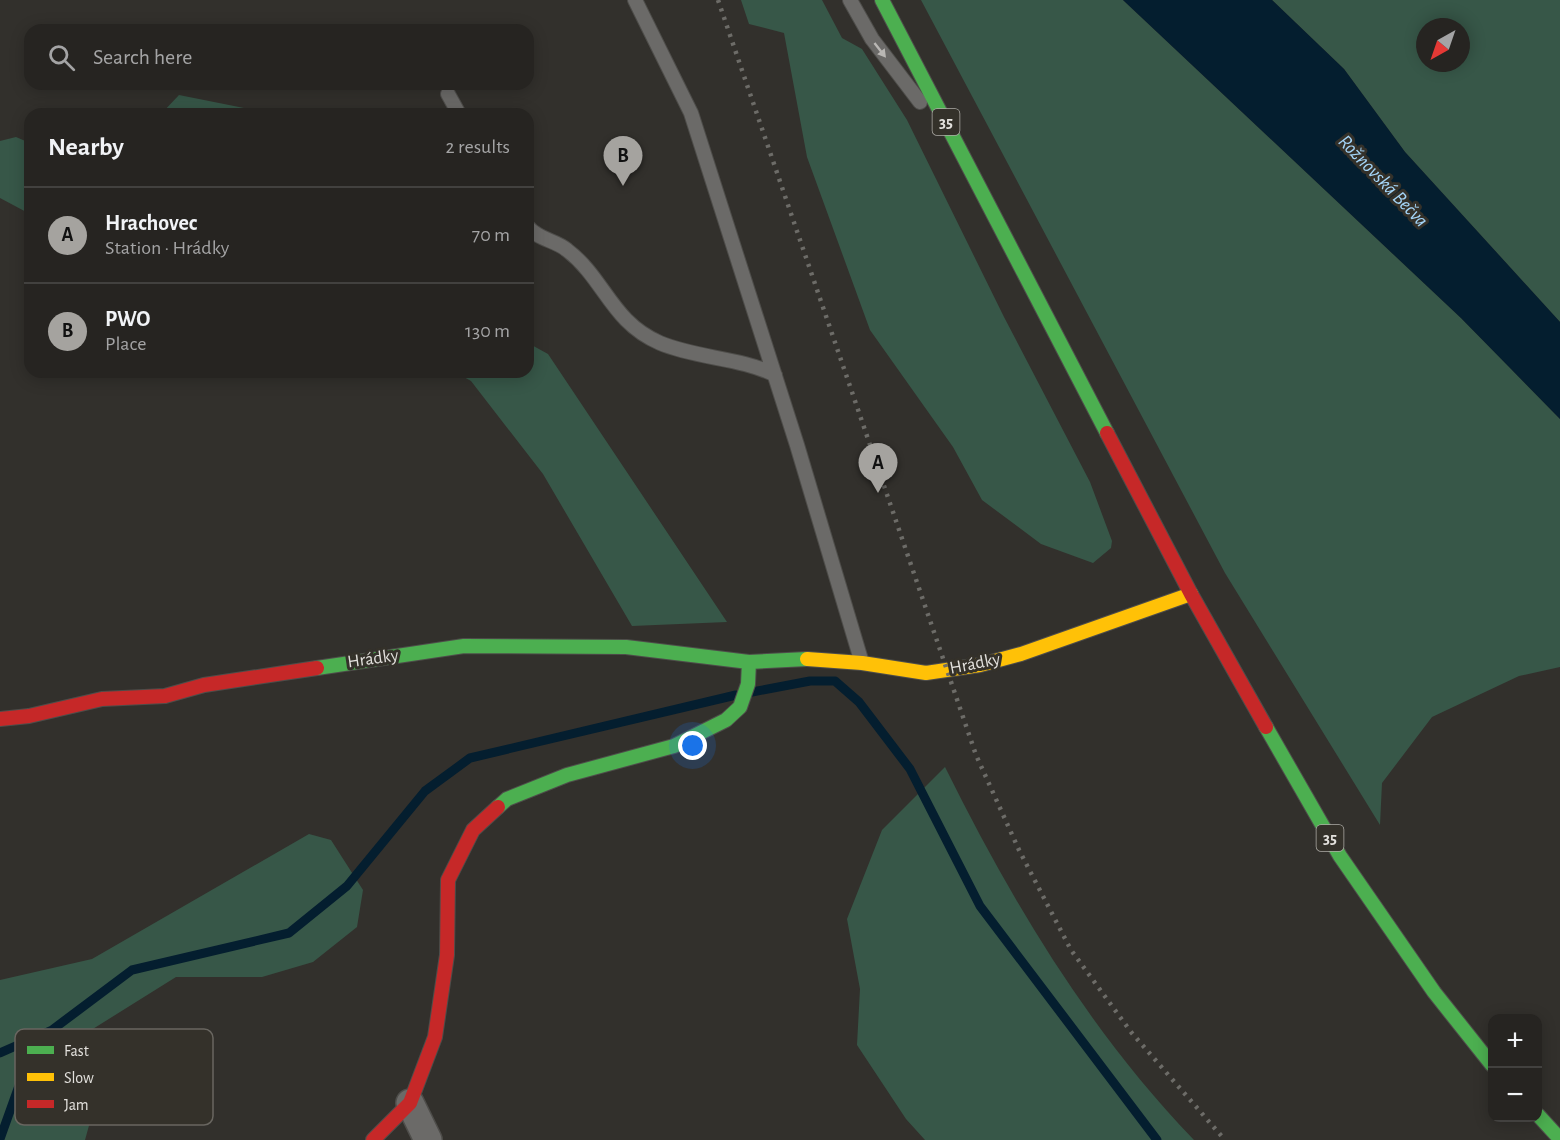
<!DOCTYPE html>
<meta charset="utf-8">
<style>
body{margin:0;font-family:"Alegreya Sans",sans-serif;background:#2e2c2a;color:#f1f3f6}
.controls{position:absolute;right:18px;bottom:18px;display:grid;overflow:hidden;border-radius:12px;box-shadow:0 3px 15px #0003}
.controls button{width:54px;height:54px;display:grid;place-items:center;padding:0;border:0;border-bottom:2px solid #42413f;background:#262421;color:#f1f3f6;font:30px sans-serif}
.compass{position:absolute;left:1416px;top:18px;width:54px;height:54px;border-radius:50%;background:#262421;box-shadow:0 3px 15px #0003;rotate:220deg}
.you{position:absolute;left:693px;top:746px;width:21px;height:21px;margin:-15px;border:4px solid #fff;border-radius:50%;background:#1a73e8;box-shadow:0 0 0 9px #1a73e833}
.badge{display:grid;place-items:center;width:39px;height:39px;border-radius:50%;background:#a5a39f;color:#111;font-size:20px;font-weight:700}
.pin{position:absolute;translate:-50% -50px;filter:drop-shadow(0 2px 3px #0008)}
.pin::after{content:'';position:absolute;top:32px;width:21px;height:18px;background:inherit;clip-path:polygon(0 0,100% 0,50% 100%)}
.list{margin:0;padding:0;list-style:none}
h2{display:flex;justify-content:space-between;align-items:center;height:78px;margin:0;padding:0 24px;font-size:26px}
h2 small{font-size:20px;font-weight:400;color:#a4a4a5}
.list li{display:grid;grid-template-columns:39px 1fr auto;gap:18px;align-items:center;box-sizing:border-box;height:96px;padding:0 24px;border-top:2px solid #42413f}
.list b{display:block;font-size:22px;white-space:nowrap}
.list p{margin:0;font-size:20px;white-space:nowrap;color:#a4a4a5}
.list em{font-size:20px;font-style:normal;color:#a4a4a5}
.icon{flex:none;width:33px;height:33px;fill:none;stroke:currentColor;stroke-width:2;stroke-linecap:round;stroke-linejoin:round}
.map{position:relative;flex:none;width:1560px;height:1140px;overflow:hidden}
.search{position:absolute;background:#262421;box-shadow:0 3px 15px #0003;left:24px;top:24px;width:510px;height:66px;display:flex;align-items:center;gap:15px;box-sizing:border-box;padding:0 21px;border-radius:18px;color:#a4a4a5;font-size:22px}
.panel{position:absolute;background:#262421;box-shadow:0 3px 15px #0003;left:24px;top:108px;width:510px;height:270px;border-radius:18px}
.map>svg:first-child{display:block}
.green{fill:#375748;fill-rule:evenodd}
.water{fill:#041e2f}
.lines{fill:none;stroke-linecap:round;stroke-linejoin:round}
.stream{stroke:#041e2f;stroke-width:9}
.lane-casing{stroke:#4e4d4a;stroke-width:16}
.street-casing{stroke:#4e4d4a;stroke-width:30}
.fast-casing{stroke:#4e4d4a;stroke-width:16}
.slow-casing{stroke:#4e4d4a;stroke-width:16}
.jam-casing{stroke:#4e4d4a;stroke-width:16}
.lane{stroke:#6b6a68;stroke-width:14}
.street{stroke:#6b6a68;stroke-width:27}
.fast{stroke:#4caf50;stroke-width:14}
.slow{stroke:#ffc107;stroke-width:14}
.jam{stroke:#c62828;stroke-width:14}
.rail{stroke:#6d6c68;stroke-width:4.5;stroke-dasharray:3 6;stroke-linecap:butt}
.oneway{fill:#b9b7b4}
.labels{text-anchor:middle;dominant-baseline:central;stroke-width:6;stroke-linejoin:round;paint-order:stroke}
.shield{fill:#34312a;stroke:#aeaca7;stroke-width:1.5}
.shield-label{font-size:16px;font-weight:bold;fill:#e3e1dd}
.street-label{font-size:18px;fill:#e3e1dd;stroke:#34312a}
.water-label{font-size:20px;font-style:italic;fill:#a4d5f8;stroke:#34312a}
.key{fill:#34312a;stroke:#696660;stroke-width:1.5}
.key-label{font-size:16px;fill:#e3e1dd}
</style>
<div class="map">
<svg width="1560" height="1140" viewBox="0 0 1560 1140">
<rect width="100%" height="100%" fill="#32302c"/>
<path class="green" d="M741,0H822L842,38L862,49L907,120L1004,317L1090,482L1112,541L1111,548L1093,563L1041,544L982,500L953,447L870,330L807,157L784,33L749,24Z
M921,0H1123L1461,318L1560,419V667L1519,676L1432,717L1382,783L1380,825L1225,573Z
M1272,0H1560V322L1405,152L1344,69ZM1425,27H1461V63H1425Z
M179,95L249,109L254,114H161Z
M16,137L30,143V214L0,198V141Z
M528,343L548,354L727,622L632,626L543,474L471,381L455,372H528Z
M945,767C1012,902 1089,1031 1194,1140H925L906,1119L857,1045L860,989L847,919L882,830Z
M309,834L331,840L363,890L357,927L313,962L262,977H176L88,1032L95,1104L85,1140H0V980L92,959Z"/>
<path class="water" d="M1123,0H1272L1344,69L1405,152L1560,322V419L1461,318Z"/>
<g class="lines">
<path class="stream" d="M752,692L810,681H835L859,702L910,769L980,906L1157,1140
M0,1053L52,1030
M0,1139L20,1083L52,1030L132,970L289,933L347,886L425,791L470,758L736,695"/>
<g class="lane-casing">
<path id="lane" d="M635,0L691,113L797,445L862,663
M850,0L872,39L920,102
M448,94L459,114
M528,227C539,240 555,240 567,250C605,279 611,322 660,343C698,359 740,357 775,375"/>
</g>
<g class="street-casing">
<path id="street" d="M410,1103L428,1140"/>
</g>
<g class="fast-casing">
<path id="fast" d="M882,0L1107,433
M317,668L464,646L626,647L749,662L807,659
M1266,727L1340,856L1434,992L1492,1065
M498,807L507,799L567,775L674,746L726,720L740,707L748,684L749,662
M1538,1115L1560,1139"/>
</g>
<g class="slow-casing">
<path id="slow" d="M807,659L862,663L926,673L980,665L1021,654L1191,594"/>
</g>
<g class="jam-casing">
<path id="jam" d="M1107,433L1191,594L1266,727
M0,719L29,716L102,699L165,696L204,685L317,668
M373,1140L410,1103L435,1037L447,955L448,880L473,830L498,807"/>
</g>
<use href="#lane" class="lane"/>
<use href="#street" class="street"/>
<use href="#fast" class="fast"/>
<use href="#slow" class="slow"/>
<use href="#jam" class="jam"/>
<path class="rail" d="M718,0L976,755L1019,850L1071,950L1131,1032L1225,1140"/>
</g>
<defs><path id="oneway-solid" d="M-6-.8H1V-3.2L6.5 0L1 3.2V.8H-6Z" transform="scale(1.5)"/></defs>
<use class="oneway" href="#oneway-solid" transform="translate(880 50) rotate(52)"/>
<g class="labels">
<g class="shield">
<rect x="932.5" y="109" width="27" height="26" rx="4.5"/>
<rect x="1316.5" y="825" width="27" height="26" rx="4.5"/>
</g>
<g class="shield-label">
<text x="946" y="122">35</text>
<text x="1330" y="838">35</text>
</g>
<g class="street-label">
<text transform="translate(373 659) rotate(-8)">Hrádky</text>
<text transform="translate(975 664) rotate(-11)">Hrádky</text>
</g>
<g class="water-label">
<text transform="translate(1383 181) rotate(46)">Rožnovská Bečva</text>
</g>
</g>
<rect x="15" y="1029" width="198" height="96" rx="9" class="key"/>
<rect x="27" y="1046" width="27" height="8" fill="#4caf50"/>
<rect x="27" y="1073" width="27" height="8" fill="#ffc107"/>
<rect x="27" y="1100" width="27" height="8" fill="#c62828"/>
<g class="key-label">
<text x="64" y="1056">Fast</text>
<text x="64" y="1083">Slow</text>
<text x="64" y="1110">Jam</text>
</g>
</svg>
<div class="controls">
<button>+</button>
<button>−</button>
</div>
<svg class="compass" viewBox="-18 -18 36 36"><path d="M0-13l5 13h-10z" fill="#e53935"/><path d="M0 13l5-13h-10z" fill="#a4a4a5"/></svg>
<div class="you"></div>
<div class="pin badge" style="left:878px;top:493px">A</div>
<div class="pin badge" style="left:623px;top:186px">B</div>
<div class="search"><svg class="icon" aria-label="search" viewBox="0 0 24 24"><circle cx="10" cy="10" r="6"/><path d="M15 15l6 6"/></svg>Search here</div>
<section class="panel">
<h2>Nearby<small>2 results</small></h2>
<ul class="list">
<li><span class="badge">A</span><div><b>Hrachovec</b><p>Station · Hrádky</p></div><em>70 m</em></li>
<li><span class="badge">B</span><div><b>PWO</b><p>Place</p></div><em>130 m</em></li>
</ul>
</section>
</div>
